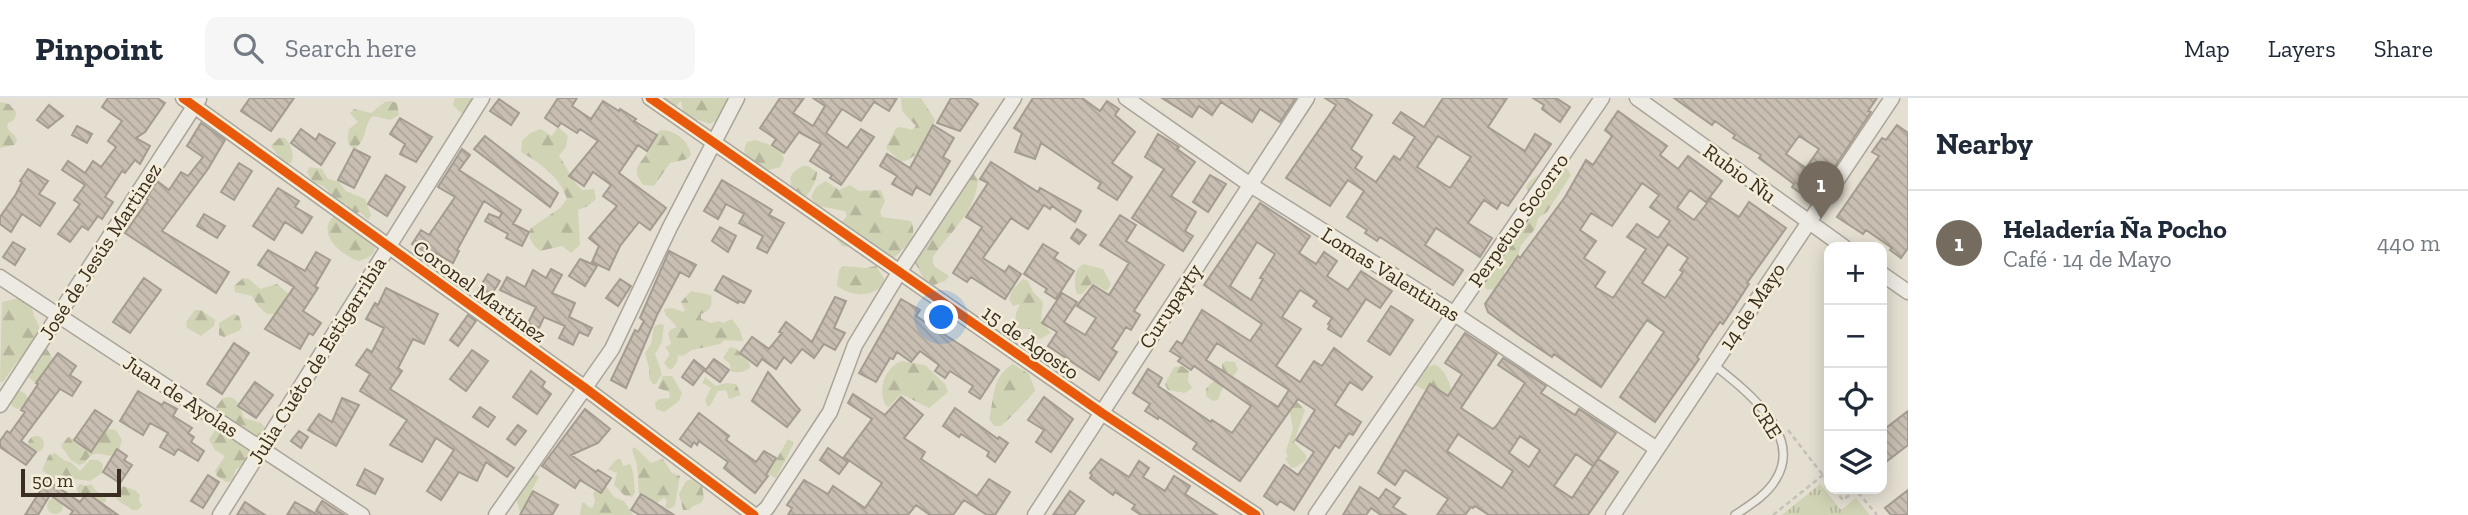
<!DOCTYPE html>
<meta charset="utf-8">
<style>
body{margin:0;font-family:"Zilla Slab",serif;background:#f6f6f7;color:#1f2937}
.controls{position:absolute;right:21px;bottom:21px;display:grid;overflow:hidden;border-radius:14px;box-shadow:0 4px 18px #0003}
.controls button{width:63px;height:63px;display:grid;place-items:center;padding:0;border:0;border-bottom:2px solid #e0e1e3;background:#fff;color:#1f2937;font:35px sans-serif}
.scale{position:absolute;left:21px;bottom:18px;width:100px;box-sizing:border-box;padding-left:7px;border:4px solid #392e21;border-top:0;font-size:19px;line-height:24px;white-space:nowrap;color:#392e21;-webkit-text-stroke:5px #f4edd8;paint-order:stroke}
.you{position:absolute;left:942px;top:220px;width:24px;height:24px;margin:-18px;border:5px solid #fff;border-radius:50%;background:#1a73e8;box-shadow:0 0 0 10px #1a73e833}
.badge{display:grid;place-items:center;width:46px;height:46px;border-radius:50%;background:#756c5f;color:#fff;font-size:23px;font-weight:700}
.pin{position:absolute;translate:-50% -58px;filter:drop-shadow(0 2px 4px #0008)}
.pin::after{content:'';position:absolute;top:37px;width:24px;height:21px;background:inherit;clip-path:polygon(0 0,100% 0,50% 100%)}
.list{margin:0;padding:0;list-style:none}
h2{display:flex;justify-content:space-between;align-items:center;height:91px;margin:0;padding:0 28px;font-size:30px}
h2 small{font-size:23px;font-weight:400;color:#747a83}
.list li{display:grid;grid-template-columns:46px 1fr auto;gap:21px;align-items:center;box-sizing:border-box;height:105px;padding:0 28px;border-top:2px solid #e0e1e3}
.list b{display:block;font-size:26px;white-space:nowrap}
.list p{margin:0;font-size:23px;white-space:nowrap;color:#747a83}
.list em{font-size:23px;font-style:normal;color:#747a83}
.icon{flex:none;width:38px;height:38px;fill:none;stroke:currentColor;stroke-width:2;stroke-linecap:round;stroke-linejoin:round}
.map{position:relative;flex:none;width:1908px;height:417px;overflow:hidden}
header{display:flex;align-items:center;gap:42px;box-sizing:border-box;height:98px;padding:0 35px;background:#fff;border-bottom:2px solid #e0e1e3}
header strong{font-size:33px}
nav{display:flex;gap:38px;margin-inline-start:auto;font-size:24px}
.search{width:490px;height:63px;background:#f6f6f7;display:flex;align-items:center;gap:18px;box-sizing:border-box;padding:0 24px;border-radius:14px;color:#747a83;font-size:26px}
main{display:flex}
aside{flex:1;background:#fff}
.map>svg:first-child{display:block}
.forest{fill:url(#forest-firs)}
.park{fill:url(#park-tufts)}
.building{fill:url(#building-back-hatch);stroke:#a49c90;stroke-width:2;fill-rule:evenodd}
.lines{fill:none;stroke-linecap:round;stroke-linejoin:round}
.lane-casing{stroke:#aaa499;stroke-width:10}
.street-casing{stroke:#aaa499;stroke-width:17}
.path{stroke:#c5c1b8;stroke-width:2.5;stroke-dasharray:5 3.5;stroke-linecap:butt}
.lane{stroke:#eceae2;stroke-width:7}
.street{stroke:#eceae2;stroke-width:14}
.cycleway-casing{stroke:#f4edd8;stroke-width:13}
.cycleway{stroke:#e8590c;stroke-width:9}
.labels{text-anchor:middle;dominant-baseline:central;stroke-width:5;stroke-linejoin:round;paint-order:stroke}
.street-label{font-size:21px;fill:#392e21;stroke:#f4edd8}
</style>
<header>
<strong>Pinpoint</strong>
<div class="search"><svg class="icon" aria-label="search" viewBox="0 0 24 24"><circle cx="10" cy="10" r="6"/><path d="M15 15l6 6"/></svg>Search here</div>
<nav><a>Map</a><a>Layers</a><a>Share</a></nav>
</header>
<main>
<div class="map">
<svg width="1908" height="417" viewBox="0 0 1908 417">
<defs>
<pattern id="forest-firs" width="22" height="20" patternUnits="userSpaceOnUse" patternTransform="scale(1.75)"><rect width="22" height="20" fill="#d1d3b5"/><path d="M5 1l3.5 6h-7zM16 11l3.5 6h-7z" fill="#b4b59b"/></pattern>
<pattern id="park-tufts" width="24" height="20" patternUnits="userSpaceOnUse" patternTransform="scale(1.75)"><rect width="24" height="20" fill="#d1d3b5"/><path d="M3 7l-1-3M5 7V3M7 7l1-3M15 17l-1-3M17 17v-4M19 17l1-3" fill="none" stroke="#b4b59b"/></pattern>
<pattern id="building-back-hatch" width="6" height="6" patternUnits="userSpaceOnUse" patternTransform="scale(1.75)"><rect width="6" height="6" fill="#c8bfb2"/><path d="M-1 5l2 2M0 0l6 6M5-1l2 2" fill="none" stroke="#ada499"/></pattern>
</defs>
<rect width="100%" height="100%" fill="#e4dfd1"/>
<path class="forest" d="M455,0H474L466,15H461L453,7Z
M664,0H736L720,21L710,26L684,17L681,3L674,10L660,3Z
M901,0H921L935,22C929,38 919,61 901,64L886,50L896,30L901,29L912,32L916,28L902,13Z
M391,3L397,5L399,17L390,22L373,18C363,26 368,43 354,51C346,46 347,39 349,31L358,24L350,15L354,11L371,15L385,4Z
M0,4L9,6L16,14C16,20 14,23 8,25L7,30L15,38L17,43L14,47L0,50Z
M558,29L568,38L566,49L559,58C568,70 571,82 582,92L594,91L596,101L588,108L578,112L580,147L571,155L562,148L540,153C533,147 526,139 531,130L560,110L567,101C560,79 540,65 521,54L522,43L530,35L541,31L552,38Z
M661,32C675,32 689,43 691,57L687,61L670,65L654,88L643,87C629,68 642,67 649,51C653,43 652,37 661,32Z
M279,40H285C291,47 295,56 291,65L286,66L281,62L271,48Z
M755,42C766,45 782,50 784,61L780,69L765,73L748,63L744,52L747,44Z
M1565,67L1571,77L1547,114L1538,120L1535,131L1521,147L1518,158L1504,174L1505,185L1496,192L1486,191L1483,180L1530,99L1526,89C1536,74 1548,72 1565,67Z
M803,68H808L817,74C817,83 809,98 801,102L791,97C793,80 784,78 803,68Z
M310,69L322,71L328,81L339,84L346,93L365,101L371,117L368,122L360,114L350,117L347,106L336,107L332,103C329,91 326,88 314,85L307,74Z
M972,73L978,82C976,113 949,135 933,159C931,171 941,171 949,178L945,183L934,187L924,181L913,161Z
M826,83L839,92L850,87L859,93L881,92L885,103L880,114L882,119L911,123C919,142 904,149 891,163L852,149L842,148L832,135L847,118L845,113L818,108L811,99L816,89Z
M335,117L375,138C378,152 374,159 359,163C342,158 314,135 335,117Z
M1083,166L1103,171L1111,186L1107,193L1092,185L1082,196H1077C1073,188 1074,171 1083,166Z
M843,168L865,170L876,168L885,182C876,201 852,199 837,188L839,172Z
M243,180L249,181L260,191L277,186L290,197L279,216H267L258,208L252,198L235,194L234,188Z
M1023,181L1028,183L1033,194L1043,204L1041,223L1051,235L1040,241L1035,239L1031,231H1019L1015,227L1016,215L1020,206L1013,208L1009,201L1013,191Z
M691,193L711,197C713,207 710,213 701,216V221L711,225L719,223L723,225L732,221L740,232L743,243L724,242L720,246L692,252L683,258L678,257L677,264L672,271H669L664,265L670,256L665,249L670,247L671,245L668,236L670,232L677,229L666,217L664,211L673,210L683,214L685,212L681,204Z
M23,199L31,207L34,218L39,228V239L34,249L16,265L3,284H0L2,204Z
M195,212H201L215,222L214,228L201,238L187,230L186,224Z
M234,216L239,218L242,229L239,233L224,239L219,237V225Z
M659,226L664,227L662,244L655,256L662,276L656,286H653L649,280V270L645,255L651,246L654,229Z
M730,249L737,251L750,266V270L742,274H731L730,266L723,260Z
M47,251L54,263L39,282L34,284L27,278C33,268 38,259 47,251Z
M901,263L925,267L945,286L948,294L929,310L901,296L889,309L886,308C877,291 885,270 901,263Z
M1226,263L1235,264L1238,272L1222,291L1218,302L1213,303L1206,298V291C1212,282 1224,280 1222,266Z
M1013,266L1029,276L1035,292C1034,296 1004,326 1001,328C999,328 996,328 994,328L989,321C995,299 991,279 1013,266Z
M1437,266L1435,267C1444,270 1450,284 1451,293L1447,297L1432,296L1413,286L1420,271Z
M1182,268L1189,273L1188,283L1192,290L1185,295L1168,292L1165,286L1174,269Z
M663,278H672L682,295L679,303L664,314L656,311L655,305L659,301L670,300L669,294L658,290Z
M705,279L716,288L726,285L736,286L741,297L729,301L726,292L718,293L710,308H707L705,302L711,290L703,285Z
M10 302a9 9 0 1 1 18 0a9 9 0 1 1-18 0Z
M229,299C239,301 241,311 244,320L261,325L265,330L264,336L252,348L254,359L250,364L236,371L232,383L226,384L217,378L215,373L225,358L215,352L209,342L215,332L221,329L216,309L223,300Z
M1297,304L1305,312L1294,344L1306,357V362L1296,369L1291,370L1285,360L1288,359L1286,353L1293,331L1289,310L1292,305Z
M110,331L116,332L122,342L119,353L110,358C99,356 92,352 85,365L79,367L71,362L61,348L68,339L76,342Z
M28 346a8 8 0 1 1 16 0a8 8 0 1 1-16 0Z
M788,341L793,344V347L776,380L768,376Z
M635,349L651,365L663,361L672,375L680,378L675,407L670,411L665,409L667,403L664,400L654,407L639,396C638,387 638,376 637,367C636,362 633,356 632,351Z
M55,355L64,362L72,365L80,373L90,362H98L103,366L102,375L90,383L75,381L58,385L42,372L49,357Z
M617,361L621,362L623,368L630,366C634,372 634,386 635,394L632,399L624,397L614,387L617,375L608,371Z
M534,375L539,379L531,393V404L526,414H520L515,397L529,378Z
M692,381L702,388L704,400L701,405L693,408L689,412H683L679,396L686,383Z
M80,386L86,388L91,386L96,393L106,398V403L101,407L78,395L77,390Z
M123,388L136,393L140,397L139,403L142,407L138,412H132C127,407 121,406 116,400L119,391Z
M606,388L614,399L624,403L633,417H580L582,405L584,404L590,410L593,409L595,403L593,395L598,390Z
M47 408a8 8 0 1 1 16 0a8 8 0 1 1-16 0Z"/>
<path class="park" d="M1820,386L1841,412L1856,400L1870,417H1782Z"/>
<path class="building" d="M108,0H157L165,5L145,34L136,40L150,48L140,66L135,62L125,75L122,73L105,99L113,104L102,121L98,118L88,132L82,128L70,144L58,136L80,106L74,102L85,87L62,72L68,63L85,75L93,63L101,69L116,49L108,43L122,23L102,9Z
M250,0H294L271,33L241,13Z
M558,0H577L572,8L591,21L603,3L619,13L620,11L636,21L634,23L657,37L647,53L638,47L619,75L666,110L650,132L639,124L620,148L609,172L592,164L599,148L589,140L617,108L603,98L611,87L593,74L584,88L569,78L598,43L580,31L577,35L561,25L558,29L545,20Z
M780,0H804L793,15L813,28L825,8L813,0H897L889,13L874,4L861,23L842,11L826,35L847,50L861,31L874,39L841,87L830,80L832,77L810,63L821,46L799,34L784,55L772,47L776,41L760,30Z
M951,0H969L978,6L960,33L937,25Z
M1033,0H1082L1100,13L1107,3L1119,11L1115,17L1135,34L1112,65L1132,79L1117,102L1098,90L1101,85L1041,45L1035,61L1015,54L1022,35L1014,30Z
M1162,0H1296L1280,24L1260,11L1252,24L1221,4L1212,17L1199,8L1192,19Z
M1325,0H1346L1372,17L1351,51L1362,59L1355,70L1376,84L1394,58L1400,62L1415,39L1393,25L1401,14L1424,29L1443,0H1507L1488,29L1525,53L1535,36L1551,46L1508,108L1501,104L1497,111L1484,102L1468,125L1492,140L1480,159L1436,130L1425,147L1463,172L1453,187L1380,139L1377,143L1365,135L1367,132L1347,119L1364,93L1348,82L1330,108L1286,80L1336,7ZM1438,38L1471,59L1450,90L1417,69Z
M1533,0H1556L1570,9L1560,24L1542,11L1544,7Z
M1674,0H1877L1868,13L1871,14L1836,67L1812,98L1806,99L1792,89L1794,86L1759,60L1761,57L1733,40L1735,37L1715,23L1712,27ZM1799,38L1819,51L1806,70L1786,56Z
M499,1L519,15L511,27L490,13Z
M49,7L63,18L48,30L37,22Z
M1618,13L1667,48L1660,57L1678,71L1688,58L1722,83L1706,104L1690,92L1677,110L1694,122L1711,100L1739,119L1749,104L1786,130L1747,185L1749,186L1723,226L1720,224L1707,243L1697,259L1699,261L1655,324L1620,299L1664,234L1647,222L1601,289L1554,256L1552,259L1519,237L1488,214L1485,206L1518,158L1520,160L1565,99L1586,62L1593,67L1612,38L1605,32ZM1642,85L1659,97L1650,109L1670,123L1658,140L1637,126L1627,139L1646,151L1613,200L1595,189L1605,174L1584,160L1596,143L1580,132L1591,115L1612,128ZM1668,146L1688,160L1680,172L1683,174L1665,200L1642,185Z
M400,20L432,39L416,64L400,56L405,46L390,36Z
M201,25L225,42L208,71L162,133L229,174L216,195L125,135L148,102L146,101L157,83L169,92L181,74L188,78L203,59L187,48Z
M933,27L954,40L943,59L950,63L930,97L916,89L912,97L892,86L897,78L880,68L887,56L910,70Z
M1897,27L1908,35V150L1901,160L1890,152L1892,150L1866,132L1863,136L1837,119L1879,58L1872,54L1882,40L1886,42Z
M77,28L92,36L87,45L72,37Z
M301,31L316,42L319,36L335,45L321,67L291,45Z
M1158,36L1179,49L1177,51L1195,64L1171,98L1196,114L1185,133L1193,138L1183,153L1132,120L1164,71L1145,59Z
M485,38L558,95L550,109L474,51Z
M354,51L370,59L354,90L338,82Z
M462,51L470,57L459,72L521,112L513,126L529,134L522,148L506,140L508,136L485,123L489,116L499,120L502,115L484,103L457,152L459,153L453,165L432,153L430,157L412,146L421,132L429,137L455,99L438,89Z
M991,64L1038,94L1040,90L1081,113L1075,124L1052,108L1050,111L1044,107L1028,131L1011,120L983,160L1005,174L1009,168L1021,176L1005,201L971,179L967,184L953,175L982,129L966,119L988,85L980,81Z
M239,65L252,73L234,102L221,94Z
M28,71L48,83L39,96L55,105L40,128L22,116L11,134L0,126V119L16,96L22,84L20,83Z
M386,77L405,89L387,118L368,106Z
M1210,77L1226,86L1208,114L1193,104Z
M722,82L772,112L769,117L784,125L767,155L757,150L763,138L739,125L744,116L726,106L718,121L704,113Z
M278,90L299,103L295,109L312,119L302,135L285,124L274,142L253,128Z
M1260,105L1310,138L1299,155L1316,166L1324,154L1337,163L1327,178L1348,192L1361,173L1392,193L1380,210L1366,201L1341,239L1328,231L1330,227L1328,226L1332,220L1313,208L1317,203L1300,192L1282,219L1301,231L1276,268L1300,284L1314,263L1322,268L1334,250L1372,279L1362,292L1350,284L1335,307L1361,324L1353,337L1349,335L1339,350L1335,347L1294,412L1280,403L1277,407L1264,398L1284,367L1298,377L1314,354L1296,342L1315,312L1298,301L1240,383L1193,351L1197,345L1159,319L1158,321L1145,313L1150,306L1133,295L1148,271L1162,280L1158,288L1211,324L1212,322L1232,335L1251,308L1194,268L1191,272L1178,263L1181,260L1170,253L1177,243L1182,246L1202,212L1250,243L1262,226L1204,187ZM1257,144L1275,156L1260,180L1263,181L1251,202L1230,188ZM1217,245L1289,292L1278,309L1206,262Z
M204,116L225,128L217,140L197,128Z
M1120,117L1136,127L1126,143L1164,167L1134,213L1140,217L1131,232L1126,229L1112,251L1117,254L1099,282L1048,248L1057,234L1042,225L1062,195L1077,204L1064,224L1085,237L1096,220L1077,208L1093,187L1109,197L1129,165L1100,147Z
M720,129L736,138L728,154L712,143Z
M1077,131L1086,137L1079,146L1071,140Z
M13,144L25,151L15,167L3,159Z
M1043,146L1058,155L1054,160L1074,173L1056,201L1045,194L1047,191L1024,176Z
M268,152L305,173L316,154L330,162L315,188L318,190L303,213L321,225L313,237L309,235L300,251L265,231L294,189L258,167Z
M669,153L696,167L689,179L680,174L657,217L626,290L611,282L635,232L638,234L644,223L640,220Z
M580,161L597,168L585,188L569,178Z
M551,171L562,177L552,195L575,205L569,219L592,230L588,238L579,234L573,247L559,240L565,228L544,219L539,230L528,225L536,209L500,192L507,179L525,189L533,172L546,180Z
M488,176L500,183L490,199L478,192Z
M723,178L751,193L744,205L739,203L738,205L715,192Z
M144,180L161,192L130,235L113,224Z
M620,181L631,188L618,208L606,200Z
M386,190L438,216L424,246L413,241L398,270L402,273L390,291L514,370L507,379L486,364L477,383L459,374L441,402L427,393L454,352L436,340L422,364L390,347L407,322L360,293L370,276L356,267L367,251L372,254L384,230L366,221L375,205L378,207Z
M835,199L846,203L834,230L845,235L835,252L824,246L814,260L802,251L791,265L784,259L776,271L762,261L757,268L740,255L752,239L769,251L782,235L779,234L786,224L812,244Z
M901,201L920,212L916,218L999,272L980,301L969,294L973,288L950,273L945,280L935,273L939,267L920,253L911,264L897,254L893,261L890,260L876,284L859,275Z
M1391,208L1413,222L1390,257L1368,243Z
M468,217L476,223L458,248L450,242Z
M1465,235L1497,256L1461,310L1493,331L1497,327L1525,285L1498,267L1503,260L1546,288L1541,295L1575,317L1579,311L1616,335L1593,368L1576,356L1554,388L1572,400L1598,361L1618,374L1588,417H1489L1475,408L1473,410L1471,409L1465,417H1437L1448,401L1405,372L1395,387L1378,375L1430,286L1448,298L1462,276L1445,265ZM1458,336L1513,373L1502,390L1447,353ZM1520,338L1540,352L1529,369L1509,355Z
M234,245L249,255L222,296L207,286Z
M472,252L488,263L466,293L450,281Z
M58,255L76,268L70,277L81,284L72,298L60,291L21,343L36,354L26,367L0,349V343L7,333L10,335L25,314L21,312L38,286L36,285Z
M714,261L729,272L720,284L705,273Z
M694,262L705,271L693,287L682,279Z
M531,273L545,284L542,289L551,296L537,316L513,299Z
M768,274L800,312L787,329L752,303Z
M255,284L273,297L256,320L238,308Z
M138,293L162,307L164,304L177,311L173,318L192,330L188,335L194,339L191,344L204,353L198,363L178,351L174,357L160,349L168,335L150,325L143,337L120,323Z
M853,296L885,317L901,299L923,317L904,340L925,354L921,361L977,398L989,381L1010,394L995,417H987L964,402L953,417H930L916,407L908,417H788L792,410L787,407L804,382L828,396L833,388L865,410L882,385L844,359L872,321L848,305Z
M1044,299L1073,321L1051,354L1036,344L1044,332L1028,322Z
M342,300L359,307L336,348L308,332L319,316L332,324Z
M480,309L495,319L488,329L473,319Z
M955,310L998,341L999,339L1008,345L995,364L987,358L989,354L961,336L959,339L943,328Z
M585,311L610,331L598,345L571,357L596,374L598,372L611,380L601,395L580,382L575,390L542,368Z
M95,312L112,323L91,354L74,342Z
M1908,313V347L1882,367V333Z
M699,315L729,338L726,342L756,364L764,353L776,360L766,377L768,378L755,395L724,370L728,364L699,343L697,347L694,344L691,349L680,341Z
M518,327L526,333L515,347L507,341Z
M299,333L308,339L301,350L291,343Z
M828,350L848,364L839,376L820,362Z
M117,351L127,358L124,362L132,367L120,385L103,374Z
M1101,361L1129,379L1139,363L1149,370L1143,379L1165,393L1174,378L1190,388L1185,396L1217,417H1141L1132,411L1135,407L1115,394L1113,397L1090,380L1092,377L1090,375Z
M365,371L383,381L375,396L357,387Z
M208,377L219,384L203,410L191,403Z
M47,382L80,404L87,395L118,417H70L73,413L50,397L38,417H25Z
M1360,389L1379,401L1386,391L1400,400L1393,409L1406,417H1381L1371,410L1366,417H1343Z
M1908,392V417H1891L1885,410Z
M533,393L558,407L552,417H520Z
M1070,393L1084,403L1074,417H1053Z
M641,396L651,402L674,417H640L631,412Z
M322,403L324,404L344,417H322L316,413Z
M245,404L265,417H237Z
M295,404L318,417H287Z"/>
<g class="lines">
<g class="lane-casing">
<path id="lane" d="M1714,267C1744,291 1804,336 1776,381C1767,397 1750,407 1735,417"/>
</g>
<g class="street-casing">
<path id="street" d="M183,0L585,290L754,417
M650,0L1102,315L1256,417
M1126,0L1249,86L1453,215L1657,351
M1637,0L1844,149
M1882,176L1908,194
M0,179L362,417
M0,307L199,1
M220,417L482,0
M496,417L612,251L670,129L737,0
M759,417L767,410L830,314L855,247L900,173L1014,0
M1035,417L1307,0
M1316,417L1602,0
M1613,417L1892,0"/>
</g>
<path class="path" d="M1788,332L1829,385
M1834,391L1843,402L1856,392L1877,417
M1773,417L1823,377"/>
<use href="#lane" class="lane"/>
<use href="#street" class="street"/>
<g class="cycleway-casing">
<path id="cycleway" d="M183,0L585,290L754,417
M650,0L1102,315L1256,417"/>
</g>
<use href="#cycleway" class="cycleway"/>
</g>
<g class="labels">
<g class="street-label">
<text transform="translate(1740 75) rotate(36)">Rubio Ñu</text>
<text transform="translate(1518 122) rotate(-55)">Perpetuo Socorro</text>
<text transform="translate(100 153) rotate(-57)">José de Jesús Martinez</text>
<text transform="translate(1391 176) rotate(32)">Lomas Valentinas</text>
<text transform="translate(480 193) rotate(36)">Coronel Martínez</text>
<text transform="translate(1170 208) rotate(-57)">Curupayty</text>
<text transform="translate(1752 208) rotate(-56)">14 de Mayo</text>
<text transform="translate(1031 244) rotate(35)">15 de Agosto</text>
<text transform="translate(317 262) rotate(-58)">Julia Cuéto de Estigarribia</text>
<text transform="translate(181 298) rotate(33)">Juan de Ayolas</text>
<text transform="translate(1767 322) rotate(58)">CRE</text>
</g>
</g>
</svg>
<div class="controls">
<button>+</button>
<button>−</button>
<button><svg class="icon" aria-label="locate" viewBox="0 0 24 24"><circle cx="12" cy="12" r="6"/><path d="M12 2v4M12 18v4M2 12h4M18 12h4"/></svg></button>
<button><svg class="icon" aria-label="layers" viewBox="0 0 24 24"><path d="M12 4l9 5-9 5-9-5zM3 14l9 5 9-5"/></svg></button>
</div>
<div class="scale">50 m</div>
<div class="you"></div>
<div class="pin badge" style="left:1821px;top:121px">1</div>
</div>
<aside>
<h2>Nearby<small></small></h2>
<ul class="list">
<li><span class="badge">1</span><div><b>Heladería Ña Pocho</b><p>Café · 14 de Mayo</p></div><em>440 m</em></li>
</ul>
</aside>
</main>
